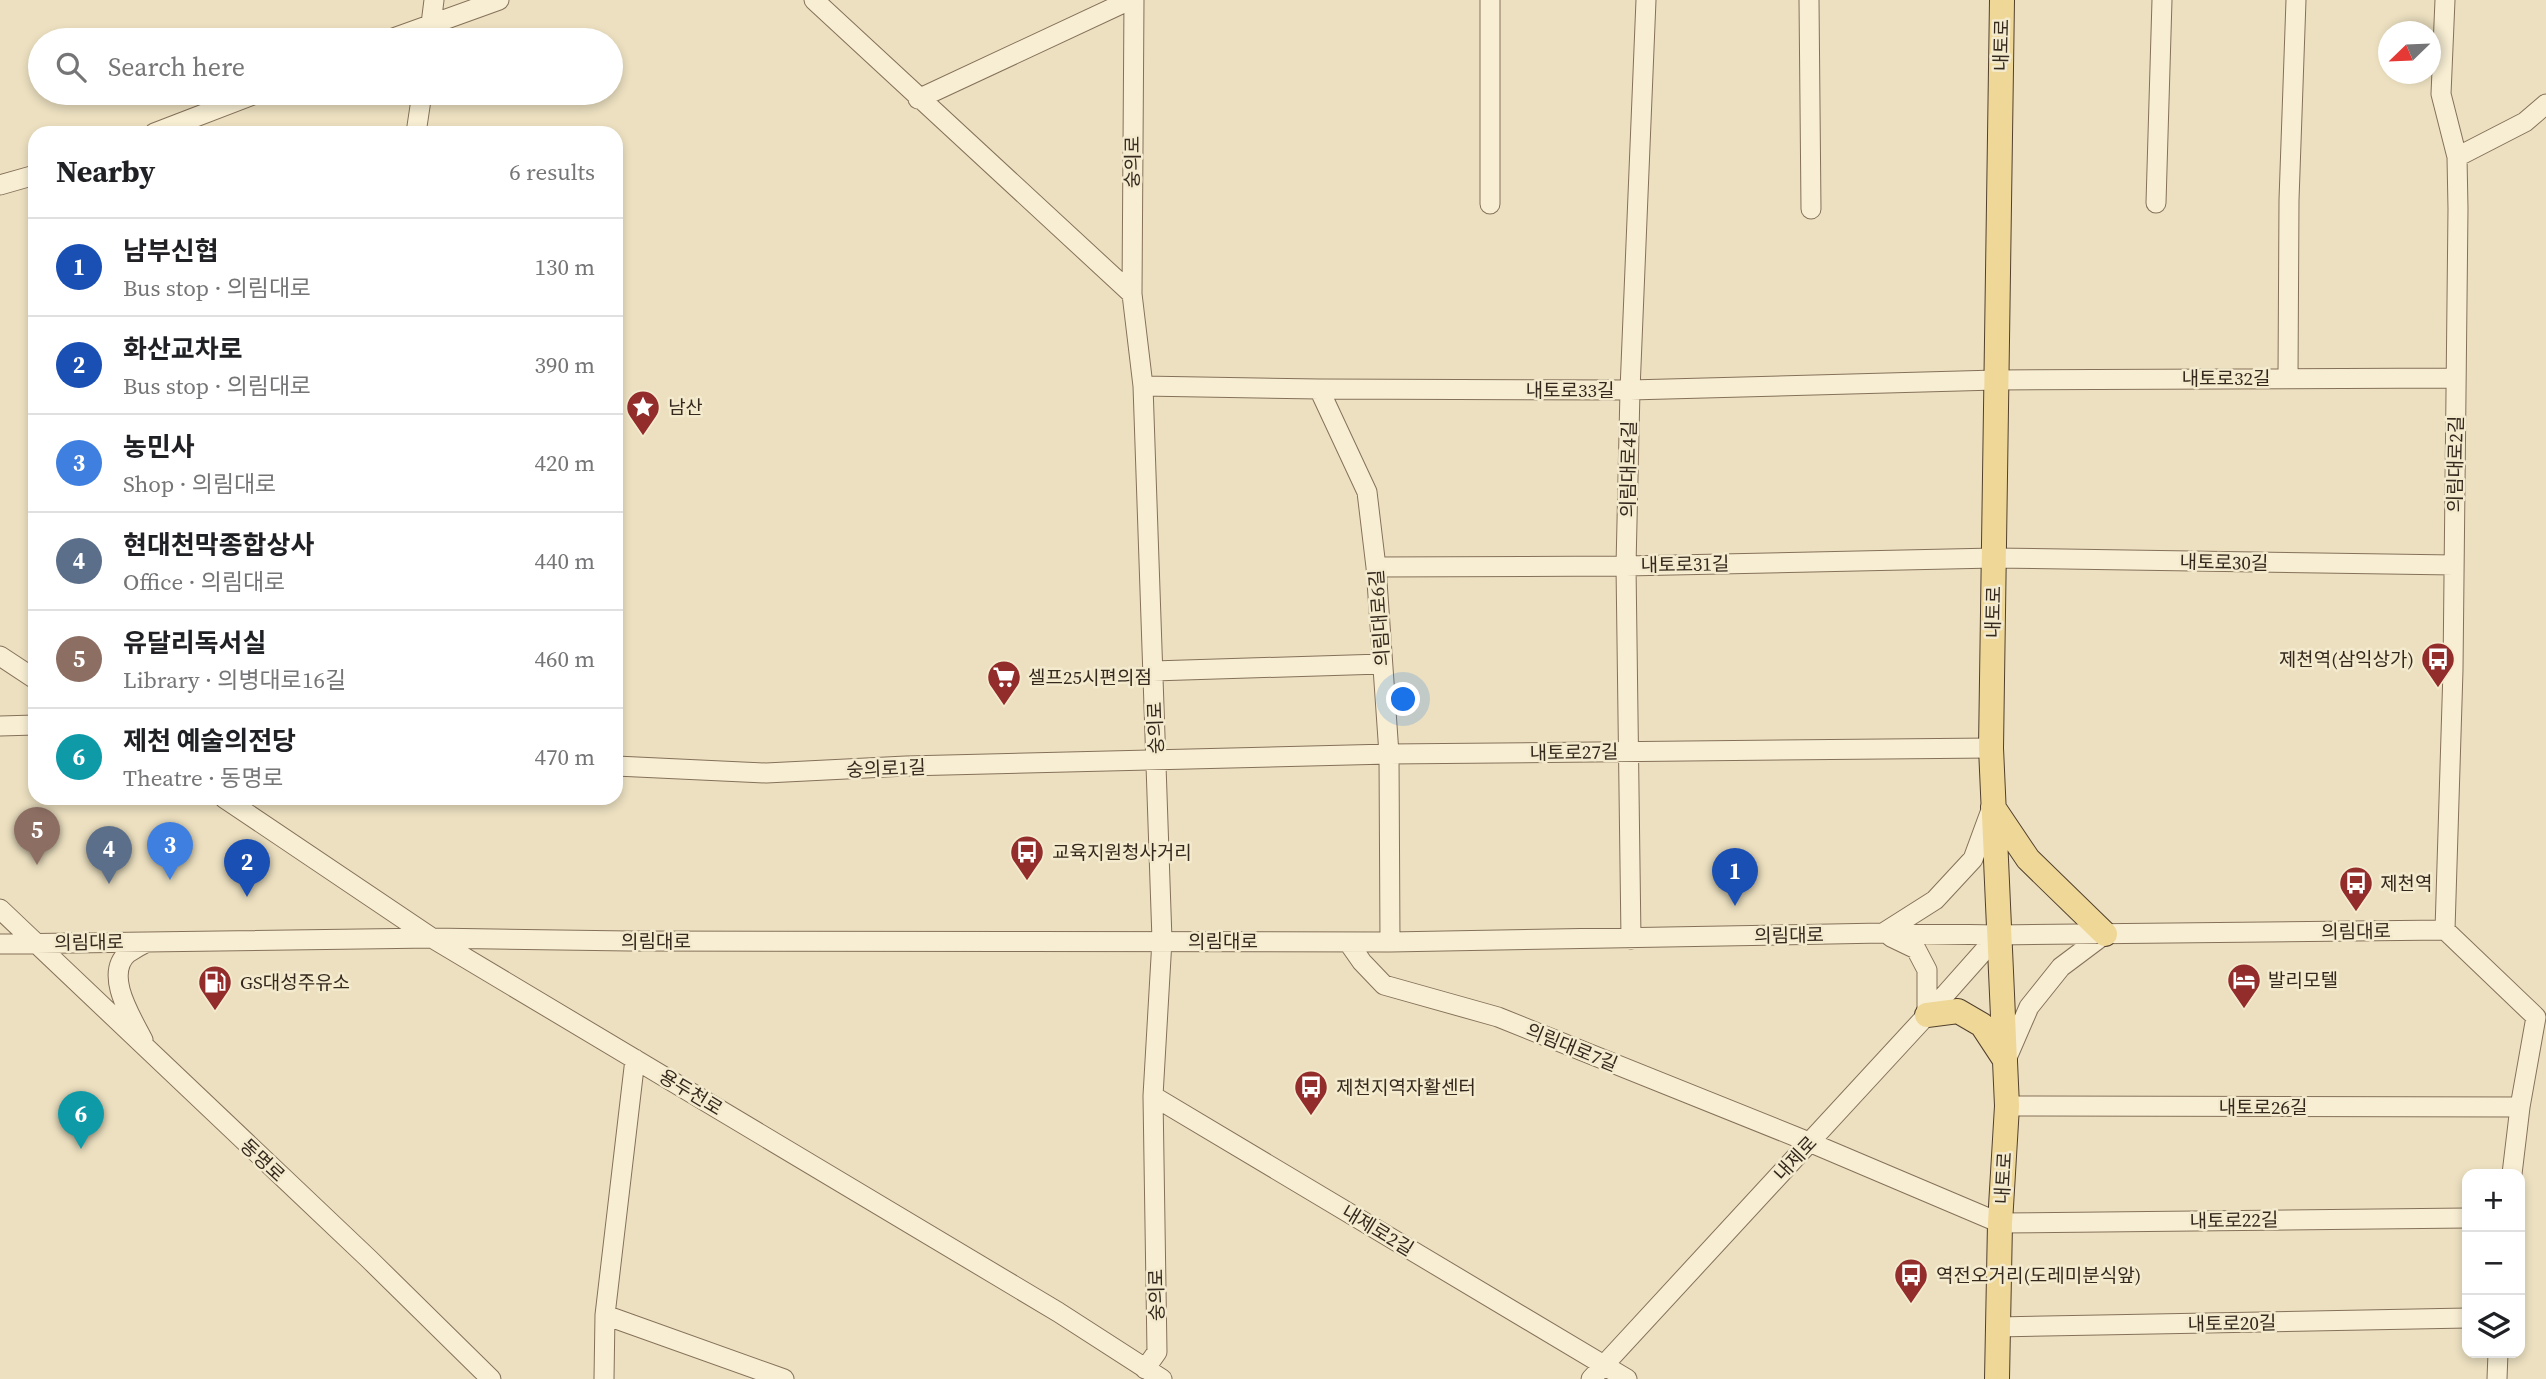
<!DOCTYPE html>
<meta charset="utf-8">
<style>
body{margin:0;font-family:"Source Serif 4","Noto Sans KR",serif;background:#f6f6f6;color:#202124}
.controls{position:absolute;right:21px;bottom:21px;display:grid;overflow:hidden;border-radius:14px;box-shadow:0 4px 10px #0003}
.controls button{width:63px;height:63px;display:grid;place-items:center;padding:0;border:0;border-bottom:2px solid #e0e0e0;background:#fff;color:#202124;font:35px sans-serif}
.compass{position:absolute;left:2378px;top:21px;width:63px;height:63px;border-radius:50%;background:#fff;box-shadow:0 4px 10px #0003;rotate:247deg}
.you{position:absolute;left:1404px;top:700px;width:24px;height:24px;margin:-18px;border:5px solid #fff;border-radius:50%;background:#1a73e8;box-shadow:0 0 0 10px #1a73e833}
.badge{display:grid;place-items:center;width:46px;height:46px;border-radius:50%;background:#b45309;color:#fff;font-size:23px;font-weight:700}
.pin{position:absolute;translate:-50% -58px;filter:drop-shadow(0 2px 4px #0008)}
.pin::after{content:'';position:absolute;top:37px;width:24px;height:21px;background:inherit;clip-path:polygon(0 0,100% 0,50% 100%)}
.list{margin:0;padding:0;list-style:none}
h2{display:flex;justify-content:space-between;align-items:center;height:91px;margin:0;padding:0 28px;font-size:30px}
h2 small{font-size:23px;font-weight:400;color:#757577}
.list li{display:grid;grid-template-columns:46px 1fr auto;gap:21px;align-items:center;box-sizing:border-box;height:98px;padding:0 28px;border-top:2px solid #e0e0e0}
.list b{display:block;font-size:26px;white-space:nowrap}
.list p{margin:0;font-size:23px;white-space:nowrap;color:#757577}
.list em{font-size:23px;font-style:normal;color:#757577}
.icon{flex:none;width:38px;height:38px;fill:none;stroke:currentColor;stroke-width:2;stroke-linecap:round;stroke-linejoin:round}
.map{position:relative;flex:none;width:2546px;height:1379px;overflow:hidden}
.search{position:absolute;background:#fff;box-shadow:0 4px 10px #0003;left:28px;top:28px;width:595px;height:77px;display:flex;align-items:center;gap:18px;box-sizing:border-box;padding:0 24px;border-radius:38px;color:#757577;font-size:26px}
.panel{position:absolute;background:#fff;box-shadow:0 4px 10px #0003;left:28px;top:126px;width:595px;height:679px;border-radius:21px}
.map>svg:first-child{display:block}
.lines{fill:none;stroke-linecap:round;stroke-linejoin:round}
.minor-casing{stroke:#857159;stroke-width:21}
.major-casing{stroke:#52402d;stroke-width:26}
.minor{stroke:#f7eed3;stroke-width:19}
.major{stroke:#efd798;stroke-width:24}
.labels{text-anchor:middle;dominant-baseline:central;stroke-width:5;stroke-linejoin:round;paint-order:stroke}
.street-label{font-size:19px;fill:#35291d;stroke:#f4ebcf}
.poi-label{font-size:19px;fill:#35291d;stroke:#f4ebcf;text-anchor:start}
</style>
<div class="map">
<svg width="2546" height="1379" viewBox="0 0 2546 1379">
<rect width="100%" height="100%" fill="#ece0c0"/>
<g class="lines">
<g class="minor-casing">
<path id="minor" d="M814,0L1132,294
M1134,0L1132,294L1143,386L1162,940L1153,1096L1157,1352L1145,1369
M1809,0L1811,209
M2445,0L2441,94L2457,157L2458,209L2453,670L2445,930
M388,40L499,0
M429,40L434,0
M918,99L1130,0
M154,133L258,93
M416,133L422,93
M2457,157L2525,122L2546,104
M0,185L35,175
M2156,203L2162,0
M1490,204V0
M2288,378L2289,200L2296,0
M1143,386L1319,389L1630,390L1996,380L2456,378
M1319,389L1367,492L1376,567L1389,754L1390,942
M1376,567L1626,566L1994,558L2454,565
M0,656L35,679
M1153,671L1382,664
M0,726L35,725
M616,766L766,773L906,766L1389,754L1991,748
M224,798L432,938L1058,1312L1162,1379
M0,909L369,1259L491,1379
M2445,930L2536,1017L2520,1107L2512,1174
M1883,933L1935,900L1973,859L1991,810
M1891,937L1916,949L1927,970V1015
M1631,939L1626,566L1630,390L1646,0
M1348,942L1362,962L1384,985L1498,1017L1809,1142L2000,1223L2467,1218
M0,944L432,938L629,941L1390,942L1883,933L1998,935L2445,930
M143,1040C132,1018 103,974 128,953C134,949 141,945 147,942
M2006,1060L2029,1007L2061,967L2105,934
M1153,1096L1627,1379
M2007,1106L2520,1107
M605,1315L784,1379
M1996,1327L2467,1318
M604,1379L605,1315L635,1059
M1591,1379L1927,1015L1998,935
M2497,1379L2498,1353"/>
</g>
<g class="major-casing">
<path id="major" d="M1993,807L2028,859L2105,934
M1927,1015L1958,1011L1982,1025L2005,1060
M1997,1379L2000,1223L2007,1106L1991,748L2002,0"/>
</g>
<use href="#minor" class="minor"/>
<use href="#major" class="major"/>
</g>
<defs>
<g id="sight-pin" transform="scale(1.75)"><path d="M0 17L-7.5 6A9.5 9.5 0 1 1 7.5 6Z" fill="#922d2b" stroke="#f4ebcf"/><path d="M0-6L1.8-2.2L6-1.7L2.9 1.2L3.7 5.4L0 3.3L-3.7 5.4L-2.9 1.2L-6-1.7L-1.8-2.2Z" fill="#fff"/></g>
<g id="bus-pin" transform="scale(1.75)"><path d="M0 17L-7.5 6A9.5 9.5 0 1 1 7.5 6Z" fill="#922d2b" stroke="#f4ebcf"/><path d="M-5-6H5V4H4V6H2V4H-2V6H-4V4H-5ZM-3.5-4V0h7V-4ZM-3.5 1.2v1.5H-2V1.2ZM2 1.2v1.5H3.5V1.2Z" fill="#fff"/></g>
<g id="supermarket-pin" transform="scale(1.75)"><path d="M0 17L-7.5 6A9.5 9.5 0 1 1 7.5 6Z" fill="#922d2b" stroke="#f4ebcf"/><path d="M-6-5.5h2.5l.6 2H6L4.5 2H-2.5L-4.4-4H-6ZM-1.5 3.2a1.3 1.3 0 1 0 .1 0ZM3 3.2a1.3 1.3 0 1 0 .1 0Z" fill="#fff"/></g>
<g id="hotel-pin" transform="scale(1.75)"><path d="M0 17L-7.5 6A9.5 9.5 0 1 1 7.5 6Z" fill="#922d2b" stroke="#f4ebcf"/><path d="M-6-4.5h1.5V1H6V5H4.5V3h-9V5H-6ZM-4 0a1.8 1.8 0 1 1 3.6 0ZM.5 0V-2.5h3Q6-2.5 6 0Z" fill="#fff"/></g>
<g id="fuel-pin" transform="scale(1.75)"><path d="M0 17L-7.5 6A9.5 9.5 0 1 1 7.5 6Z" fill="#922d2b" stroke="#f4ebcf"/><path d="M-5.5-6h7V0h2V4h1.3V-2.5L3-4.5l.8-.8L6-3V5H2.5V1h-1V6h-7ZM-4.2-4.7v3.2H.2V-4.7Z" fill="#fff"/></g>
</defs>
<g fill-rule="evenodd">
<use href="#sight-pin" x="643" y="407"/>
<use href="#bus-pin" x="2438" y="659"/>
<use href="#supermarket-pin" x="1004" y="677"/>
<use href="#bus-pin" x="1027" y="852"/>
<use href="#bus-pin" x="2356" y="883"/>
<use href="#hotel-pin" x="2244" y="980"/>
<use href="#fuel-pin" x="215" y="982"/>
<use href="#bus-pin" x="1311" y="1087"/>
<use href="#bus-pin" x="1911" y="1275"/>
</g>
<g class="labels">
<g class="street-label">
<text transform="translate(2001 45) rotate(-89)">내토로</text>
<text transform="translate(1132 162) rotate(-90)">숭의로</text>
<text x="2226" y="378">내토로32길</text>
<text x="1570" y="390">내토로33길</text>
<text transform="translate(2455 464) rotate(-89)">의림대로2길</text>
<text transform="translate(1628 469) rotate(-89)">의림대로4길</text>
<text transform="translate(2224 562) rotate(1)">내토로30길</text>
<text transform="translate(1685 564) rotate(-1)">내토로31길</text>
<text transform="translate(1993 612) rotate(-89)">내토로</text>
<text transform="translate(1379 618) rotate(-94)">의림대로6길</text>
<text transform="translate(1155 728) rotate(-92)">숭의로</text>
<text transform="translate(1574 752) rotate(-1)">내토로27길</text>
<text transform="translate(886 768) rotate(-2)">숭의로1길</text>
<text transform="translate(2356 931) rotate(-1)">의림대로</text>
<text transform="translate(1789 935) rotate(-1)">의림대로</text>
<text x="656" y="941">의림대로</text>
<text x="1223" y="941">의림대로</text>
<text transform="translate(89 942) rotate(-1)">의림대로</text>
<text transform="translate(1572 1047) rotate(22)">의림대로7길</text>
<text transform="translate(691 1092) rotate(31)">용두천로</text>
<text x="2263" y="1107">내토로26길</text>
<text transform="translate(1795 1158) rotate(-47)">내제로</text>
<text transform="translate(263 1160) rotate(43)">동명로</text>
<text transform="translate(2003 1178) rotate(-87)">내토로</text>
<text transform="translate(2234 1220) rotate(-1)">내토로22길</text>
<text transform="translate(1378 1230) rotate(31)">내제로2길</text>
<text transform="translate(1156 1295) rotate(-91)">숭의로</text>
<text transform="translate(2232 1323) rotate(-1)">내토로20길</text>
</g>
<g class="poi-label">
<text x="668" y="407">남산</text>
<text x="2414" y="659" text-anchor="end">제천역(삼익상가)</text>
<text x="1028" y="677">셀프25시편의점</text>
<text x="1052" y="852">교육지원청사거리</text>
<text x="2380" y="883">제천역</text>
<text x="2268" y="980">발리모텔</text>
<text x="240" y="982">GS대성주유소</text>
<text x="1336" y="1087">제천지역자활센터</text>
<text x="1936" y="1275">역전오거리(도레미분식앞)</text>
</g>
</g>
</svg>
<div class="controls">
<button>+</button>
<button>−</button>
<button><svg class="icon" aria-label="layers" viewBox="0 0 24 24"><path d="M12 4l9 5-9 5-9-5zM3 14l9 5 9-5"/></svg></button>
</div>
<svg class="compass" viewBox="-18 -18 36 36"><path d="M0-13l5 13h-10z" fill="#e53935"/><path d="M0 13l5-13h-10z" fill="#757577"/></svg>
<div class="you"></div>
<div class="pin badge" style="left:1735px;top:906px;background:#1a4fb4">1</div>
<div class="pin badge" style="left:247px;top:897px;background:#1a4fb4">2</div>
<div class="pin badge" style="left:170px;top:880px;background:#3f7fe0">3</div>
<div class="pin badge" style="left:109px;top:884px;background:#5c6f8a">4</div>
<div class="pin badge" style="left:37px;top:865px;background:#8d6e63">5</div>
<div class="pin badge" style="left:81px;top:1149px;background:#0f9aa8">6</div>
<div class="search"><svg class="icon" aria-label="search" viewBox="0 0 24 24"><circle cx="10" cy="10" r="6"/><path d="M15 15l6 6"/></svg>Search here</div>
<section class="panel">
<h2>Nearby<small>6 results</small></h2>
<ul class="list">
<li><span class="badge" style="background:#1a4fb4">1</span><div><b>남부신협</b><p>Bus stop · 의림대로</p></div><em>130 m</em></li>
<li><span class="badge" style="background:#1a4fb4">2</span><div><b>화산교차로</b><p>Bus stop · 의림대로</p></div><em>390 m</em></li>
<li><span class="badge" style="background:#3f7fe0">3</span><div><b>농민사</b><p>Shop · 의림대로</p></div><em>420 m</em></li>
<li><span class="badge" style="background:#5c6f8a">4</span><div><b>현대천막종합상사</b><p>Office · 의림대로</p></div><em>440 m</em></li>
<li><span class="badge" style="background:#8d6e63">5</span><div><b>유달리독서실</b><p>Library · 의병대로16길</p></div><em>460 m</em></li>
<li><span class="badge" style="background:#0f9aa8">6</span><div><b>제천 예술의전당</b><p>Theatre · 동명로</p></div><em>470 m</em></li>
</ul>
</section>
</div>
